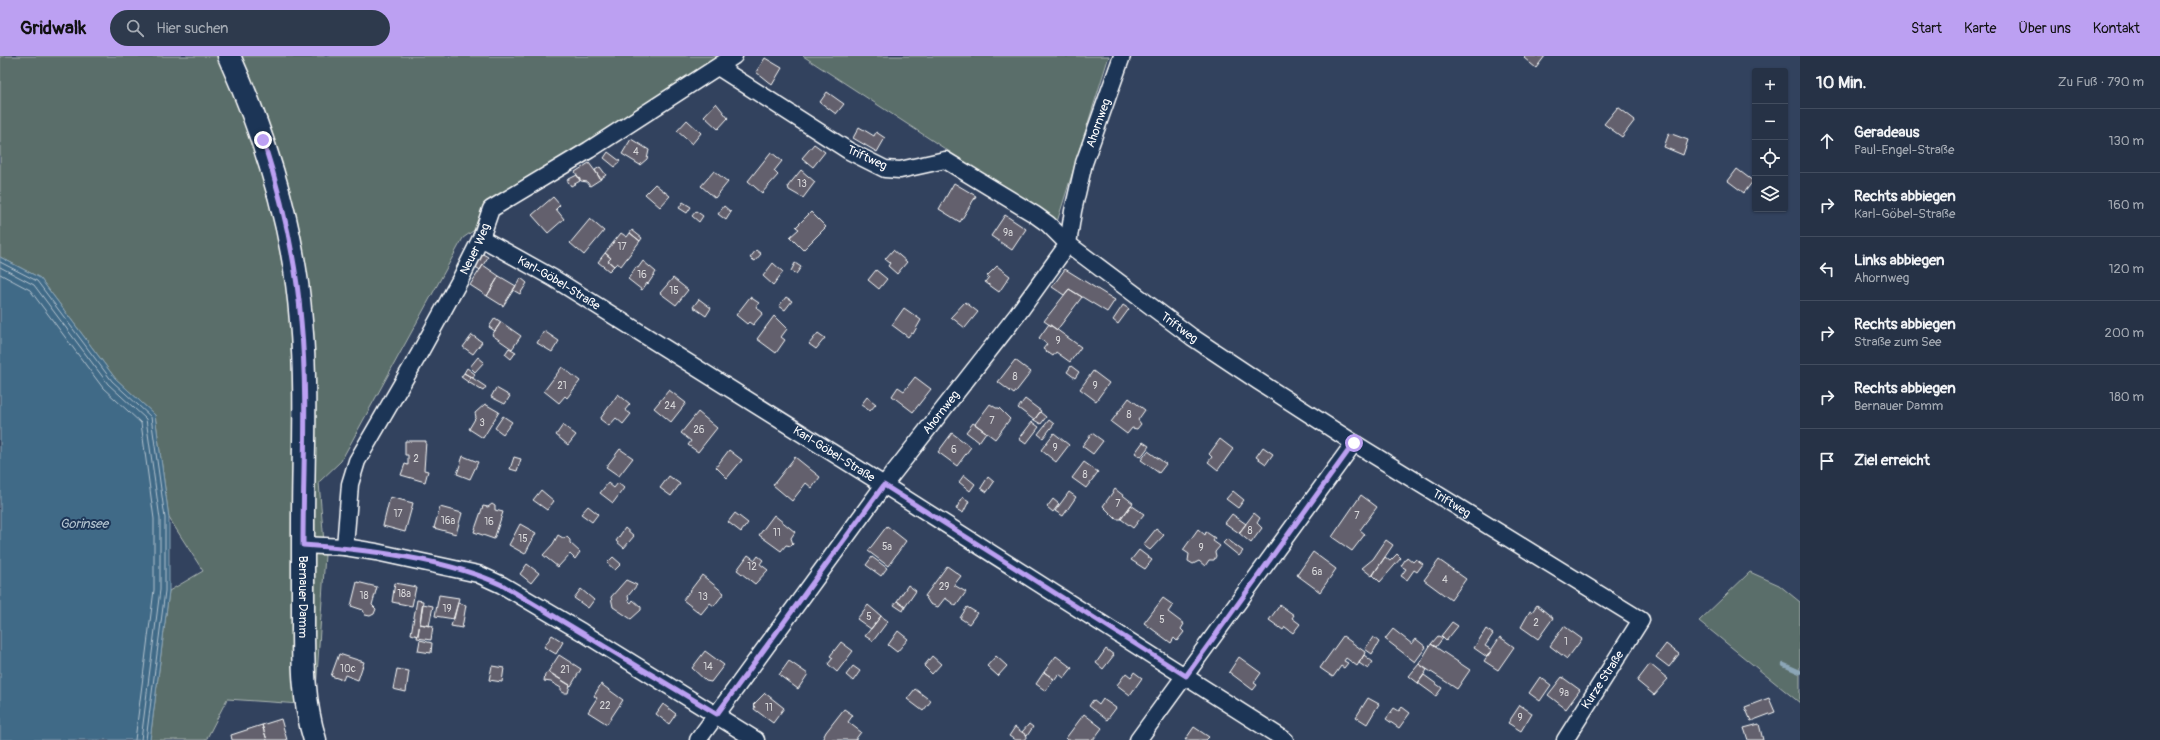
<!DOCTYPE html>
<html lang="de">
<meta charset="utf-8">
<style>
body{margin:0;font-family:Pangolin,sans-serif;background:#2e3a4d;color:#f1f3f6}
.controls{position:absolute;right:12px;top:12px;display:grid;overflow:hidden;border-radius:4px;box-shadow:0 1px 3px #0004}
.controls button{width:36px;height:36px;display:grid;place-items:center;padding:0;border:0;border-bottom:1px solid #424d5f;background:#263246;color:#f1f3f6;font:20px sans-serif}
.stop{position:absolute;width:12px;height:12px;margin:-9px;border:3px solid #bca0f2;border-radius:50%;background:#fff}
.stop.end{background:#bca0f2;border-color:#fff;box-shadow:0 1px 4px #0008}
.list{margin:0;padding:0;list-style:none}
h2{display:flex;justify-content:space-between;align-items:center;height:52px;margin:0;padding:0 16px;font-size:17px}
h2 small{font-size:13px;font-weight:400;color:#a4aab3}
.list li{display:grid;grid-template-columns:26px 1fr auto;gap:12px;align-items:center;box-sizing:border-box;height:64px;padding:0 16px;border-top:1px solid #424d5f}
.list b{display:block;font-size:15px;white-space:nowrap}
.list p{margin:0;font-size:13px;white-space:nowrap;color:#a4aab3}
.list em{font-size:13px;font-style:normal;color:#a4aab3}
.icon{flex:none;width:22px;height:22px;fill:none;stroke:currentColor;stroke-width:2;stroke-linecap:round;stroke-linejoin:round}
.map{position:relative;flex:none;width:1800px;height:684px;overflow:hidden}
header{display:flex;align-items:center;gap:24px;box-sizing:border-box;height:56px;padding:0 20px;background:#bca0f2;color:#111}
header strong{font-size:19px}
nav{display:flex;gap:22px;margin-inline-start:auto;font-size:14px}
.search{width:280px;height:36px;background:#2e3a4d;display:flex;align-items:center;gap:10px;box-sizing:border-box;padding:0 14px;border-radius:22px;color:#a4aab3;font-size:15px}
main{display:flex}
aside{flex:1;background:#263246}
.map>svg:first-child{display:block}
.green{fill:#5a6e6a;stroke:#acb6b4}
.water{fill:#406a87;stroke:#8ca6b7}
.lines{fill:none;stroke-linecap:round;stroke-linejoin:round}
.shore{stroke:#b3c3cf;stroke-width:1}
.stream{stroke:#8ca6b7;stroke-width:4.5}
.building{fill:#63616d;stroke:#fff}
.street-casing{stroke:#fff;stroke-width:19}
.secondary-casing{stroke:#fff;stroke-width:25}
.street{stroke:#1d3557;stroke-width:16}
.secondary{stroke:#1d3557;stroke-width:22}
.route{stroke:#bca0f2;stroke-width:5}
.labels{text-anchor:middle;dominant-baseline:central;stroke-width:4;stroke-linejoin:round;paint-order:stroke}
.number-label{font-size:10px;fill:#d8d8da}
.street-label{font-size:12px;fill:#fff;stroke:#1d3557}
.water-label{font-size:13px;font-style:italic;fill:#b3c3cf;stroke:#1d3557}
</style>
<header>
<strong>Gridwalk</strong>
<div class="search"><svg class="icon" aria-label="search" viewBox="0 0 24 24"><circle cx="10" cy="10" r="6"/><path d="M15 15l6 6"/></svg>Hier suchen</div>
<nav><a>Start</a><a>Karte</a><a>Über uns</a><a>Kontakt</a></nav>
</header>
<main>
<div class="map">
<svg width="1800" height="684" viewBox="0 0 1800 684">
<rect width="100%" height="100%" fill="#32425e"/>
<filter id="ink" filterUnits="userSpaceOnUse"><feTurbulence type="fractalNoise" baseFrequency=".025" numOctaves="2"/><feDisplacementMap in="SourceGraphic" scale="8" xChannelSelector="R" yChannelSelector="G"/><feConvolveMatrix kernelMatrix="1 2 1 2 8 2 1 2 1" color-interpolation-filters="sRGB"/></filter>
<g filter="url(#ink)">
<path class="green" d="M0,0H723L463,182L341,405L319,426L325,499L315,649L227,643L206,684H150L169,535L203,515L169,462L155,359L115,322L40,222L0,201Z
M803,0H1109L1057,166Z
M1750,516L1779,529L1800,546V647L1699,565Z"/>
<path class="water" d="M0,201L40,222L115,322L155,359L169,462V535L150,684H0Z"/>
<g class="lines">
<path class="shore" d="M0,206L37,225L112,325L151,361L165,462V535L146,684
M0,211L34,229L108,328L146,363L160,463V534L141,684
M0,218L30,234L103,332L141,367L154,463V534L135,684"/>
<path class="stream" d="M1784,609L1800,616"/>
</g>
<path class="building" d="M1526,0H1545L1536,12L1524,2Z
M765,2L782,12L772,29L756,16Z
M827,36L844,48L836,58L820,46Z
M716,47L728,62L718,73L704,60Z
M1618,51L1635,64L1622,81L1604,68Z
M687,64L701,77L692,88L677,75Z
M859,71L874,80L876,76L885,82L877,96L853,82Z
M1669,77L1688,84L1683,99L1664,91Z
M631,83L649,94L647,103L640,109L622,98Z
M814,88L825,96L813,111L802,102Z
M608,96L620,105L615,111L604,102Z
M771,96L782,105L774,115L778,119L762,137L748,125Z
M589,107L601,123L590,130L587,126L581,125L575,116Z
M600,111L606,119L600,123L595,114Z
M1737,113L1753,125L1744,137L1728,125Z
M801,114L815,126L803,142L789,134L788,130Z
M714,115L728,126L715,142L701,130Z
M577,119L580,125L571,130L567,124Z
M954,127L976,140L960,166L939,153Z
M655,128L670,140L660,151L645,138Z
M553,141L560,149L556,153L564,163L548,177L532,159Z
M683,146L691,151L687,157L679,152Z
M724,150L731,156L726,164L718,158Z
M696,155L703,160L699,166L692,160Z
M811,156L826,171L803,194L790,181L799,173L796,171Z
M1005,159L1026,173L1012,194L991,180Z
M590,163L604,175L584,199L570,187Z
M632,174L642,182L640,185L630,177Z
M621,177L627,181L630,177L640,185L621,210L617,207L614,210L608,205L611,202L605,197Z
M756,194L761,198L755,205L750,202Z
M893,194L907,206L897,218L888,210L890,207L885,203Z
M481,197L488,201L480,214L473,209Z
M605,197L611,202L608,205L614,210L609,215L598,206Z
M643,205L656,216L648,228L647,227L642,234L628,223L636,211L638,212Z
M773,207L783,216L773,229L763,220Z
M795,207L801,211L796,218L791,215Z
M483,209L499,220L487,240L470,229Z
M997,210L1010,220L999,236L985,226L989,221L987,220Z
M1065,213L1115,244L1107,256L1069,233L1064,239L1052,231Z
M876,214L887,223L879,233L868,224Z
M499,220L516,230L503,250L487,240Z
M521,222L527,227L520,238L513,234Z
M673,222L688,234L676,249L660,237Z
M1069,233L1082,241L1057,274L1044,265Z
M750,241L759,247L756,251L763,257L753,269L749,266L747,268L736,259Z
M786,241L792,245L785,254L779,250Z
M699,243L711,252L706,260L693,251Z
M965,246L978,256L965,272L951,261Z
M1123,249L1129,253L1118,268L1113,264Z
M904,252L921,264L913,278L911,277L908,281L892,269Z
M774,260L787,273L781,281L785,284L776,297L757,283Z
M495,262L501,266L495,275L489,271Z
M501,266L521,280L512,293L492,279Z
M1049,268L1081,291L1070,306L1056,296L1053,300L1043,293L1047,288L1039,282Z
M544,275L559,285L552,296L537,287Z
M818,277L825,282L816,293L809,288Z
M472,279L482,286L473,298L463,291Z
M509,292L516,296L511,303L505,298Z
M478,301L484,306L475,316L470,311Z
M1015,304L1031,316L1014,338L998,326Z
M1071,310L1079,316L1075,322L1067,316Z
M562,311L580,325L567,342L565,340L559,347L544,335Z
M467,312L475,318L473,322L464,317Z
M1093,315L1109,327L1096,345L1080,333Z
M464,317L471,321L468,326L461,321Z
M471,321L486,331L483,335L468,326Z
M915,321L931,333L913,356L892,340L898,331L904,335Z
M496,332L510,340L505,348L491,341Z
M669,334L686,347L671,366L654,352Z
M618,338L630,348L625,354L631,358L623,368L616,362L609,370L600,363Z
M867,341L876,348L870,355L861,349Z
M1129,342L1145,354L1138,364L1141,368L1137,373L1132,372L1127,378L1111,366Z
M1025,343L1041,355L1034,364L1018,352Z
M485,348L499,356L483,382L469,373L476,361L475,357Z
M990,348L996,352H999L1010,363L995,383L975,368Z
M698,356L717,372L698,396L688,389L691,385L681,377Z
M1040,356L1046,361L1041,368L1034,364Z
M503,360L512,366L503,378L495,372Z
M1049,364L1054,368L1043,382L1038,378Z
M1032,366L1039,371L1026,388L1019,383Z
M973,367L986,376L979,386L966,376Z
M563,369L576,379L568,389L556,379Z
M952,377L971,391L957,410L938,396Z
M1054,377L1069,389L1056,406L1041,394Z
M1092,377L1103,385L1093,398L1082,390Z
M1220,383L1233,393L1218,414L1208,406L1212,401L1209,398Z
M405,385H426L424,414L428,415L425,426L401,419L405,408L408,409V399H405Z
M1143,386L1149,390L1141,401L1135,397Z
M1263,391L1273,398L1266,408L1256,401Z
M620,393L633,402L619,420L606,411Z
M729,394L742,404L727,422L716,411Z
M1148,395L1166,408L1159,417L1141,404Z
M463,400L478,406L470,423L457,418Z
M514,401L521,403L517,415L510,413Z
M795,401L820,421L812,432L806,427L792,445L773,429Z
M1084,406L1098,416L1086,432L1072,422Z
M964,419L975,428L970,435L959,426Z
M669,420L680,428L671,440L660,432Z
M988,421L994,426L987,436L981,432Z
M608,427L614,432L618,427L624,432L613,447L600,437Z
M1115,433L1133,447L1121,463H1116L1103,450Z
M541,434L554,445L547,454L533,444Z
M1233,435L1244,444L1238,452L1226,443Z
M1069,436L1076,441L1063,460L1055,455Z
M1361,439L1377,451L1360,474L1365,478L1352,495L1332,481Z
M390,441L413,447L405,476L383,470Z
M963,441L969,445L963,457L956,453Z
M1053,443L1059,448L1053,456L1047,451Z
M492,448L495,450V454L503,456L494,483L474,476L483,450L488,451Z
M1131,449L1144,458L1133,472L1121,463Z
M588,450L598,458L592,466L581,458Z
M440,451L462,457L456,478L434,472Z
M735,457L748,467L741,476L728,466Z
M1254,457L1260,462L1257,467L1262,472L1251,487L1239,477Z
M1232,458L1246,468L1239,477L1225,467Z
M774,459L795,476L791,482L793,488L791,490L786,489L781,495L759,479Z
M520,468L536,477L525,498L509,489Z
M887,470L906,485L888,510L868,495Z
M625,472L634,480L624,492L616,485Z
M1156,473L1164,479L1150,494L1143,489Z
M1198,473L1205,479L1206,476L1215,482L1213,485L1220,490L1215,496L1216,500L1214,504H1209L1205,510L1199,505L1193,508L1188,505L1189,498L1183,494Z
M558,479L563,482L567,481L570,484V487L580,496L575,503L570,498L558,511L543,499L553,488Z
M1227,483L1243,495L1239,500L1223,487Z
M1386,484L1393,489L1372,520L1362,512L1373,503Z
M1139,494L1152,504L1145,513L1131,504Z
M1313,496L1336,513L1320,536L1297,519Z
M1397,498L1401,502L1380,526L1373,519L1385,501L1390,505Z
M748,499L755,504L758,500L763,504L760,508L768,514L755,528L737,514Z
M613,501L621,508L615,514L607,507Z
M872,501L887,512L881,520L866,509Z
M1407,501L1413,506L1416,503L1423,508L1417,516L1414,514L1407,524L1401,520L1406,513L1401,510Z
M1439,504L1466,523L1451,544L1424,524Z
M527,508L539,517L531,527L520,518Z
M947,510L961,520L954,529L966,536L956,550L945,542L938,551L930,548L925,540Z
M702,519L724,537L714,550L710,547L701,558L683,544Z
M626,524L637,529L628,540L629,545L631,547L633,544L641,551V554L631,563L613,551L611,541Z
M357,526L377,531L372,549L376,553L374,558L370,560L365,559L363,554L351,550Z
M395,527L416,531L412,550L392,546Z
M908,529L916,535L905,551L897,545Z
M581,533L594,544L588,552L574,542Z
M439,539L459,542L454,563L435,560Z
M1163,542L1173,549L1168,556L1184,568L1181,573L1184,576L1177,585L1174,582L1171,587L1144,567Z
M417,544L423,545L418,580L411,578Z
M897,545L905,551L903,555L894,549Z
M458,547L466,549L462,572L451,570Z
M423,548L433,550L429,570L420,568Z
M868,549L881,560L871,573L857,563Z
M1280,549L1294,559L1292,562L1300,568L1293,577L1285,571L1283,574L1269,564Z
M1537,549L1553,562L1538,583L1521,571L1530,555L1532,556Z
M967,551L977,557L969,568L960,562Z
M881,560L888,565L873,585L865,580Z
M1452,566L1458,570L1446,585L1441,580Z
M420,568L433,570L431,584L417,582Z
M1564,570L1582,583L1567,603L1550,590Z
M1393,573L1412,588L1416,583L1426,591L1415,606L1385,583Z
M1486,573L1493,578L1485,590L1492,594L1487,601L1474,592Z
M898,575L908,583L897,596L888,589Z
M552,579L563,586L556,598L544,591Z
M1343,580L1365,596L1364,599L1357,610L1346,602L1344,605L1348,607L1344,612L1341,610L1333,621L1320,612Z
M1438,580L1443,582L1436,591L1431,588Z
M1373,581L1379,586L1372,598L1365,593Z
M1500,581L1514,591L1498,614L1484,605Z
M420,584L432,587L431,597L418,595Z
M841,586L853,595L837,616L828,608L833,602L830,600Z
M1431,588L1470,614L1457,633L1419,608Z
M1666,588L1679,598L1669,611L1656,601Z
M1106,593L1114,599L1103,613L1096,607Z
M705,595L724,609L711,626L706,625L692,612Z
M339,598L364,606L358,624L345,619L343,624L331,620Z
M559,599L581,613L571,630L548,616Z
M1364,599L1373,606L1368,613L1359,607Z
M932,600L941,608L932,618L924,610Z
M996,600L1007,610L998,620L987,610Z
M1056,600L1072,612L1064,622L1059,618L1055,624L1044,616Z
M1239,601L1261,617L1254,627L1257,629L1253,634L1229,616Z
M789,605L808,618L798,633L779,619Z
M1419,608L1427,614L1418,627L1409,620Z
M1650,608L1668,623L1654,639L1637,625Z
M492,610L504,612L502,626L489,624Z
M853,610L860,615L853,625L846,619Z
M397,613L409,615L406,636L393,633Z
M549,616L570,629L568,637H564L561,635V632L551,626L544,625L545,618Z
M1044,616L1054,623L1046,635L1036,628Z
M1134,616L1142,622L1130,639L1117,629L1126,617L1131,621Z
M1424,619L1442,632L1436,640L1418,627Z
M1540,621L1551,629L1540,645L1529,637Z
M1562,621L1580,634L1566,653L1548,639Z
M601,628L623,644L607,668L588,656L597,642L594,640Z
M915,633L931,645L923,655L907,643Z
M765,637L784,652L773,667L754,653L755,651L753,649Z
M1368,642L1379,648L1367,668L1356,661Z
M1769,642L1775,656L1751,665L1745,651Z
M1103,643L1116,652L1107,664L1089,650L1093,644L1099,649Z
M663,648L676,658L669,668L656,658Z
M1520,649L1532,657L1521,675L1508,667Z
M1402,651L1410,657L1399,672L1386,663L1394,652L1399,655Z
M844,653L853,659L848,666L861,676L855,684H822L826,676Z
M1084,658L1102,672L1093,684H1068L1066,682Z
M281,663L287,684H267L262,669Z
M1029,668L1033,671L1027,680L1022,676Z
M1759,668L1763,684H1748L1744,672Z
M262,669L267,684H232L231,679Z
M1015,671L1027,680L1024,684H1015L1009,680Z
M1194,671L1209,681L1206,684H1185Z"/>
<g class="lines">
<g class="street-casing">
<g id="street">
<path id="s1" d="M718,11L849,95L885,113L900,114L945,104L1034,158L1048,168L1068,188L1192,281L1258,325L1354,387L1641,564L1565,684"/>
<path id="s2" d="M481,182L553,222L884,429L1285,684"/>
<path d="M303,489L345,491L376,496L478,518L502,529L582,576L756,684"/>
<path id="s3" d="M345,491L350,428L357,405L418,300L461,222L481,182L491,153L589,94L734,0"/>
<path id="s4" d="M698,684L884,429L1017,259L1068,188L1073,155L1084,107L1122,0"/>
<path d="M1138,684L1354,387"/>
</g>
</g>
<g class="secondary-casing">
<g id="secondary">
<path id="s5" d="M229,0C267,85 294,172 301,265C307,332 303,401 303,468C303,501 303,534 303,566C303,606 303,646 315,684"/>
</g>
</g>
<use href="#street" class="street"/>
<use href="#secondary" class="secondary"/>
</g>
</g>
<g class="lines" filter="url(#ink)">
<path class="route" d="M263,84C282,143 296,202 301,265C308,339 303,415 303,489C365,493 446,503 502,529L717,658L884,429L1186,620L1354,387"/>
</g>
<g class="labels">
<g class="number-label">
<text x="636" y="96">4</text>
<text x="802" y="128">13</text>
<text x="1008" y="177">9a</text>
<text x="622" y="191">17</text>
<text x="642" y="219">16</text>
<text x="674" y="235">15</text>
<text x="1058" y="285">9</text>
<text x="1015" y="321">8</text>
<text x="562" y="330">21</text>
<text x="1095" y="330">9</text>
<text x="670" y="350">24</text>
<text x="1129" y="359">8</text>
<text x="992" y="365">7</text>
<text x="482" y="367">3</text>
<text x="699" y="374">26</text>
<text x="1055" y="392">9</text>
<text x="954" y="394">6</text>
<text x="416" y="403">2</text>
<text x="1085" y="419">8</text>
<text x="1118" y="448">7</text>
<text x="398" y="458">17</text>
<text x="1357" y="460">7</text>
<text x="448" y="465">16a</text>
<text x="489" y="466">16</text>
<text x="1250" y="475">8</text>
<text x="777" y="477">11</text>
<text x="523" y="483">15</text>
<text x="887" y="491">5a</text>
<text x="1201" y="492">9</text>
<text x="752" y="511">12</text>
<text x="1317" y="516">6a</text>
<text x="1445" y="524">4</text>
<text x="944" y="531">29</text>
<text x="404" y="538">18a</text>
<text x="364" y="540">18</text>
<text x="703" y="541">13</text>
<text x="447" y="553">19</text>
<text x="869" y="561">5</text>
<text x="1162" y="564">5</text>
<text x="1536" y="567">2</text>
<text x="1566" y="586">1</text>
<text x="708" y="611">14</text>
<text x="348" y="613">10c</text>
<text x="565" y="614">21</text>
<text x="1564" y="637">9a</text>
<text x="605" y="650">22</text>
<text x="769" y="652">11</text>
<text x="1520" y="662">9</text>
</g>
<g class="street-label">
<text stroke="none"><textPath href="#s4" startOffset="744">Ahornweg</textPath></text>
<text transform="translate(867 102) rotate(25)">Triftweg</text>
<text stroke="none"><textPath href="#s3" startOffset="330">Neuer Weg</textPath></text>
<text stroke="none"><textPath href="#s2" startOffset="90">Karl-Göbel-Straße</textPath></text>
<text stroke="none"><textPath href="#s1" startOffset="546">Triftweg</textPath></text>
<text stroke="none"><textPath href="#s4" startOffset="408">Ahornweg</textPath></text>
<text stroke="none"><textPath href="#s2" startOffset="414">Karl-Göbel-Straße</textPath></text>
<text stroke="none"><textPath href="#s1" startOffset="870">Triftweg</textPath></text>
<text stroke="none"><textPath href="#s5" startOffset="552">Bernauer Damm</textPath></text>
<text transform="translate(1603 624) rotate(-57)">Kurze Straße</text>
</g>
<g class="water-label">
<text x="84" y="468">Gorinsee</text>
</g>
</g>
</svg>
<div class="controls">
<button>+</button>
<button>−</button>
<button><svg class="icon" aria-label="locate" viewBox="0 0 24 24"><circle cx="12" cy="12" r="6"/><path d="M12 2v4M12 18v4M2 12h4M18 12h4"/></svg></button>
<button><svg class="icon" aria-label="layers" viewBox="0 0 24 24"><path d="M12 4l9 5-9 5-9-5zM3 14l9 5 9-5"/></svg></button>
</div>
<div class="stop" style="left:1354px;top:387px"></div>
<div class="stop end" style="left:263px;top:84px"></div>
</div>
<aside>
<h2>10 Min.<small>Zu Fuß · 790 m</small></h2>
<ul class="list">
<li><svg class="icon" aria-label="ahead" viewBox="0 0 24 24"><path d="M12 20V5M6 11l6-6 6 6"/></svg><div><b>Geradeaus</b><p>Paul-Engel-Straße</p></div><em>130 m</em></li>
<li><svg class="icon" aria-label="right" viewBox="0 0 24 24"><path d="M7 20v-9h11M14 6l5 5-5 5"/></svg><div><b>Rechts abbiegen</b><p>Karl-Göbel-Straße</p></div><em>160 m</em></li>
<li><svg class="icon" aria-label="left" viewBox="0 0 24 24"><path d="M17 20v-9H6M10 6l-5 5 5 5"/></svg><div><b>Links abbiegen</b><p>Ahornweg</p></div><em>120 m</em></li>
<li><svg class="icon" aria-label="right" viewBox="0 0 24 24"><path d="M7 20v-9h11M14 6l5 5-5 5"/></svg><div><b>Rechts abbiegen</b><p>Straße zum See</p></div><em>200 m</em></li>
<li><svg class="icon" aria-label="right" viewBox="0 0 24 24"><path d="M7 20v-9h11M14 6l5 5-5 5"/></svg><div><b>Rechts abbiegen</b><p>Bernauer Damm</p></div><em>180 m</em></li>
<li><svg class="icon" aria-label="arrive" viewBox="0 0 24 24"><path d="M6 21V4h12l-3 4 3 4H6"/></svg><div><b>Ziel erreicht</b></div></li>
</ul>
</aside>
</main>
